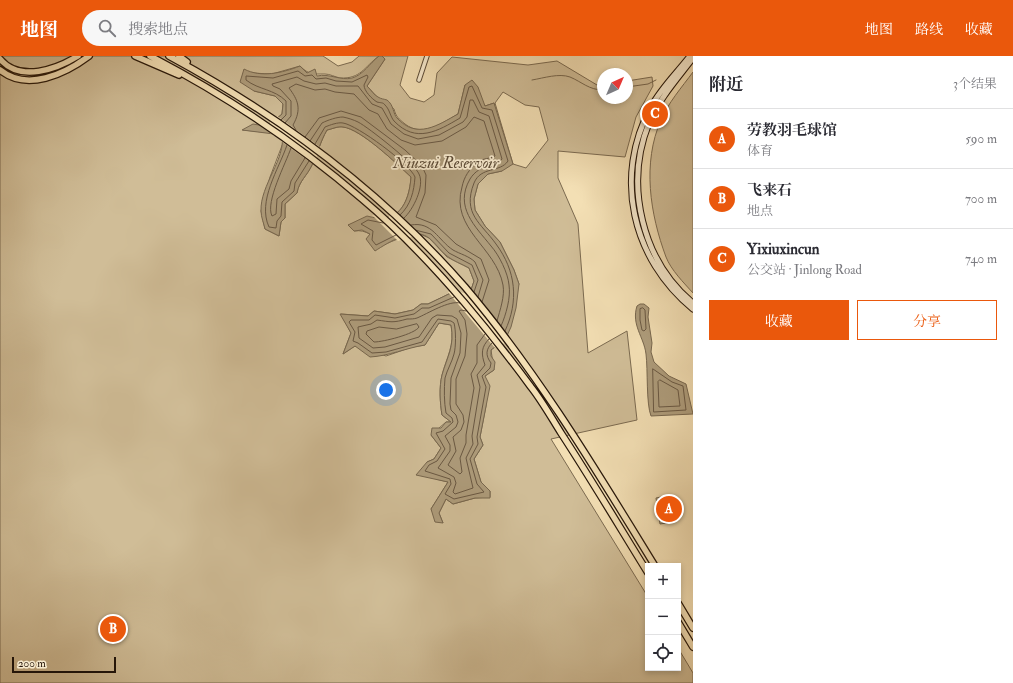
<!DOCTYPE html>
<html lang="zh">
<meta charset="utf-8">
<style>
body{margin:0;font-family:"IM FELL Double Pica","Noto Serif SC",serif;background:#f7f7f7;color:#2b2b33}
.controls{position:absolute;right:12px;bottom:12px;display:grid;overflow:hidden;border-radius:0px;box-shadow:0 2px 6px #0003}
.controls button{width:36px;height:36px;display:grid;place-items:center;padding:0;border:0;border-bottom:1px solid #e1e1e2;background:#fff;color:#2b2b33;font:20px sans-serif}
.compass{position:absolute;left:597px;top:12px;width:36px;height:36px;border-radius:50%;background:#fff;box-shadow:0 2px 6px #0003;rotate:44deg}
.scale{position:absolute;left:12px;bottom:10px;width:104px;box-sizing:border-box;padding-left:4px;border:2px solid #261609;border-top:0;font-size:11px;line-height:14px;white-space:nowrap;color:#261609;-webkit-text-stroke:3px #f7eace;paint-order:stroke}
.you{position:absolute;left:386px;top:334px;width:14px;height:14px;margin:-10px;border:3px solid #fff;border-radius:50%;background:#1a73e8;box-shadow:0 0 0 6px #1a73e833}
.badge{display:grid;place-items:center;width:26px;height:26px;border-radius:50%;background:#ea580c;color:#fff;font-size:13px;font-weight:700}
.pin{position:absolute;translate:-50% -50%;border:2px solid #fff;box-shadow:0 1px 4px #0006}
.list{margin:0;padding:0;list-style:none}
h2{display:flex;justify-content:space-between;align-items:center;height:52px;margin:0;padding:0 16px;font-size:17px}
h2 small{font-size:13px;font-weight:400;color:#7c7c81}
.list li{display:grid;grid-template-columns:26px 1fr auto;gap:12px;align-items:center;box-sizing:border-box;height:60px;padding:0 16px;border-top:1px solid #e1e1e2}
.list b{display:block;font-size:15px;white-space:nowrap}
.list p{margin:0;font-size:13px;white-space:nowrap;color:#7c7c81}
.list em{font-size:13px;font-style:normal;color:#7c7c81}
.actions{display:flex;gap:8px;padding:12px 16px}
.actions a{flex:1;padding:9px 0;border:1px solid #ea580c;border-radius:0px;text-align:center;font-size:14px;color:#ea580c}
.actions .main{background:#ea580c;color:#fff}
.icon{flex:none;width:22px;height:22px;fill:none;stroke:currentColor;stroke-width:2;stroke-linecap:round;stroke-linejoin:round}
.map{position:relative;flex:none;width:693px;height:627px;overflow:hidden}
header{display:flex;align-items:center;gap:24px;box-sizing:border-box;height:56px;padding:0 20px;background:#ea580c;color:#fff}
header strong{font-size:19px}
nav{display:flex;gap:22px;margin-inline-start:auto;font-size:14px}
.search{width:280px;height:36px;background:#f7f7f7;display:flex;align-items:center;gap:10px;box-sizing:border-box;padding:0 14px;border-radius:22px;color:#7c7c81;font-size:15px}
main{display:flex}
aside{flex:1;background:#fff}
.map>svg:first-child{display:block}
.green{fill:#d0bd97;stroke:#7b6a50;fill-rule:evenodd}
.water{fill:#ad9b7a;stroke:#77664d}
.pier{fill:#f3dfb4}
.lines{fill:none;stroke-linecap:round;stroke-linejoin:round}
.shore{stroke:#6a5842;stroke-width:1}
.stream{stroke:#77664d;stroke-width:1}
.minor-casing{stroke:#594834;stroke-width:5.5}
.secondary-casing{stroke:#261609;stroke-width:7}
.trunk-casing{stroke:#261609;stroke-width:8}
.minor{stroke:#f7eace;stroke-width:3.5}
.secondary{stroke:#f7eace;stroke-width:5}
.trunk{stroke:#f3dfb4;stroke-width:5.5}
.labels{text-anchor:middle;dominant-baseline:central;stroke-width:3.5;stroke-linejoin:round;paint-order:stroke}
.water-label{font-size:16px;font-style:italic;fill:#5c4b36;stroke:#f7eace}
</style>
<header>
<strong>地图</strong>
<div class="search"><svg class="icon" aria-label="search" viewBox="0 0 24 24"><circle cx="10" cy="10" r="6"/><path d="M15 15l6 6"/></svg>搜索地点</div>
<nav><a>地图</a><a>路线</a><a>收藏</a></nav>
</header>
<main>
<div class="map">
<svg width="693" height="627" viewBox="0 0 693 627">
<rect width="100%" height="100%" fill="#f3dfb4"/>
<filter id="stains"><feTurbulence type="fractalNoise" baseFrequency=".005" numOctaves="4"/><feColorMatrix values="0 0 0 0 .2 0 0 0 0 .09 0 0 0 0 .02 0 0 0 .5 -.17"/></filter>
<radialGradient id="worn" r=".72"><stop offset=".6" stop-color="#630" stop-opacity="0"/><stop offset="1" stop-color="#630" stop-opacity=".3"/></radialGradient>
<path class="green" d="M0,0H323L338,10L352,6L359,0H379C364,11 361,23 340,22C335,21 330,18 325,18C313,18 309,19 300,10L272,18L251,17L254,35L275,40L283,48L282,58L270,68L243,74L282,78L283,87L270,121L261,155L265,173L279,180L281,166L285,162V148L297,137C299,125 307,120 312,109C318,97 320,86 327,74C332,73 338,70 343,71C361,73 397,108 411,121C410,137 405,156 388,163C376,168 360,165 348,169L354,175C367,173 374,181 383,189L405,180L418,177L429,182L447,201L469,212L474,225L469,240L453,236L428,248H421L413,254L395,258L374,255L368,260L341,258L351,277L343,298L355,290L386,300L412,291L425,289L439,267L451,269C455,289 447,300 442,319C439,331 440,347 442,359L451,366H446L431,379L441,392L434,403L427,406L436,423L448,426L431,453L443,467L439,457L446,443L453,448L475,442L490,441V435L481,426L474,403L483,389L480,381L486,350L485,320L494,314L491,294L495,289L519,228L514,214L500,186L485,170L475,154L474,143L478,128L488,118L502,115L494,47L485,50L465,29L458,58C442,67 423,82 405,68C399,63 396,61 394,53L378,42L367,30L385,3L382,0H408L400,29L410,42L424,46L434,39L437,17L452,1L528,9L557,5L597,29L603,28V42H627V25L652,21L653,30L636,61L625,101L558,95V122L578,168L588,297L627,275L637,364L551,383L648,541V612H678V592L693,617V627H0ZM503,36L525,49L539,51L548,84L526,112L513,108L495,47Z
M693,16V237C684,227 671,214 666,201C650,158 642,107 661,64C668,47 682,31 693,16Z
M671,439V442L658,445L659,454L671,452L673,456L663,457L664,463L674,461L673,466L660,468L656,442Z"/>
<path class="water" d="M379,0H382L385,3L367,30C371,34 374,39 378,41C381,43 384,43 387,44C394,49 393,58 397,62C417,84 438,69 458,58L465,29L472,24L478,31L485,50L494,47L513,108L502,115L488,118L478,128L474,143L475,154L485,170L500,186L514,214L519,228L516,252L511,271L505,284L491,294V300L495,306L494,314L485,320L490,330L480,381L483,389L474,403L481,426L490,435V442H475L453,448L446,443L439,457L443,467L435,466L431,453L448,426L416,419L427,406L434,403L441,392L431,379L432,372H441L446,366H451L442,359C440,347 439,331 442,319C447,301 455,290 451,269L439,267L425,289C406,292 389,300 370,301L355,290L343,298L351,277L340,258L368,260L374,255L395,258L413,254L421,248H428L453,236L469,240L474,225L469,212C462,208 453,205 447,200C440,195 436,187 429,182C414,170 389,186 375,195L366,183L370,178L362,174L354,175L348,169L367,160C398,169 409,148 411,121C397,108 361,73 343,71C338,70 332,73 327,74C320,86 318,97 312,109C307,120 299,125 297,137L285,148V162L281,166L279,180L265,173C264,168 261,161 261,155C260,129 286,103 282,79L242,74L253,68C266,71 272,67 282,58L283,48L275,40L254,35L240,26L244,13C261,22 282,17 300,10L307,17L315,13L317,20C329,17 341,25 352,22C363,19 370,7 379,0Z
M640,248H644L649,252L648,261L652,287L651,296L654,306L669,320L686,328L693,358L651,360C646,347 648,314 646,298C644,281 631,269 637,250Z"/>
<path class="pier" d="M277,60L320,91L314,109L281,85L280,80H274L255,66L269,67Z
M394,155L417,179L398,185L372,159L388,161Z
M470,231L509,281L506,286L495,292L448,236L453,234L467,238Z"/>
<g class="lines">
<path class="shore" d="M281,64L286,59V45C274,33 259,34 246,24V20L273,22L298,15L305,20L312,19L316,23L326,22L336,25L352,26L367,19L368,21L364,29C364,35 372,43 377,46C380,47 383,46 385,49C390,54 390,60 394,65C416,88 438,75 460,62L469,31L472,30L482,52L492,54L508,105C500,117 481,110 474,127C462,158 481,167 496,188C516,215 519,245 505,275
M285,67L291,60V45L280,33L273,30L272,28L297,21L304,25L316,28L325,27L336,30H358L372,48L382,52L391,68L404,78L418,83L439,79L463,66L467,61L470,44H473L479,56L489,60L502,103C497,110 480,107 470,123C454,151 475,170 491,190C499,199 508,217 509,229C511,241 506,259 501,270
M296,74L293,69C302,53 298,44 289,32L296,28L315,34L325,33L335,36L354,38L369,54L378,58L387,73L401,84L415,89L442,85L466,71L474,61L484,65L495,100C490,103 483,102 478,106C469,113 464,121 462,131C450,173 496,191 503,229C505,240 500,254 497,265
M305,81L319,62L341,55L361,61L405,94L422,110L426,119L425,137L416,161L436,169L456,188L481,203L489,224L482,246
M310,85L322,67C328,64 337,61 343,61C348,62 354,64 358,66C368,71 416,109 419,118C425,130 413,154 404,162
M315,88L325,71C330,69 338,66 343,67C357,69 410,108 415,121C414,135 411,149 400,159
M287,89C279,113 257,145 269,171L276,172L277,165L281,160L282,146L294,135L295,127L309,105
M291,92C286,107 265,146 272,160L276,158L277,143L289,133L291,125L305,102
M383,167L368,164L361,168L373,175L372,184L376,189L396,179
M411,169C432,165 438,184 453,194C460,198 469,200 475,206L483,224L478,241
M415,174L431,178L449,197L472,209L478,224L474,236
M454,241L429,252H422L414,258L395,262L375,259L369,264H351L349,266L355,276L353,285L358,287L372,297L386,296L422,286L438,263L451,265L454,267C456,274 456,291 454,298C452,306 447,314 445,322C444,333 444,346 446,357L452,362L453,366L443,375L436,377L445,393L437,405L429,409L425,415L450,423L451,428L445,438L454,443L484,436L477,428L470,403L478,388L477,381L486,331L482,320L490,312L491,307C485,299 486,293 492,287
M460,247C449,244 427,258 417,262C414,263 411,263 407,263C393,267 391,266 377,264L371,268L358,271L359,282L373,292L385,291L419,281L432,262L437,259L452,260L457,263L461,277L460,297L451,322L450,348L451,354L456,359L458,366L456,371L445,380L450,389V395L438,412L454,421L456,427L453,436L455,438L473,432L466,402L473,388L472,380L480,331L477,319L485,309C481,298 481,291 489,283
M643,252L645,254L646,273L644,275L642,274L640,264V253Z
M466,255L461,254L459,255L465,264L467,278L465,300L456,323V348L463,359L464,366L461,374L453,381L456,395L448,409L460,418L462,416L460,402L466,387V379L474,332L471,318L477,307V289L485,278
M417,268L419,271C415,278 383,286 374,286L366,278L367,275L379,271L396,273Z
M653,313L672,326L683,330L686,354L654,356Z
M660,324L678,334L680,350L659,351L658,326Z"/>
<path class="stream" d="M532,24C544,22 559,17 570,21C582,26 589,34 603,34
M627,31L648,28L656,24"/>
<g class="minor-casing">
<path id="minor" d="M419,24L427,0"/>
</g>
<g class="secondary-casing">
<path id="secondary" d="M690,0C677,17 661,32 651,51C613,121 632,203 693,253
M693,2C677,23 659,43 649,67C624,129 642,205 693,247"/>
</g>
<g class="trunk-casing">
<path id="trunk" d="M135,0L179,19
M150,0C227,40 297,87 362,143C424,195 483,266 531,331C542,345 551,361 561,377C591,423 619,470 648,517
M169,0C280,60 382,136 465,231C538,317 596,414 655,510
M179,0L187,6
M0,3C20,27 57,13 78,0
M0,14C27,36 65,18 89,0
M678,547L693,572
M678,566L693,591"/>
</g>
<use href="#minor" class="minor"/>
<use href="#secondary" class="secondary"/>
<use href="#trunk" class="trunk"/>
</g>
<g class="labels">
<g class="water-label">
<text x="446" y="107">Niuzui Reservoir</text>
</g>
</g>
<rect width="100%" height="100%" filter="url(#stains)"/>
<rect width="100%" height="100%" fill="url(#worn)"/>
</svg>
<div class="controls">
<button>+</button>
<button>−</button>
<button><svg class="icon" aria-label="locate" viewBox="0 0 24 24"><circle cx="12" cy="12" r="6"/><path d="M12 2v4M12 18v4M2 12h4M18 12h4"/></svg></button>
</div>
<svg class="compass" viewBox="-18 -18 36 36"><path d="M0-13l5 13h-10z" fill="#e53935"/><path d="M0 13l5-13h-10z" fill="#7c7c81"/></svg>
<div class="scale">200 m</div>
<div class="you"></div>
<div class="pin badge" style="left:669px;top:453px">A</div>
<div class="pin badge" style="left:113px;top:573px">B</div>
<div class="pin badge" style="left:655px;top:58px">C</div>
</div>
<aside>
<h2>附近<small>3个结果</small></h2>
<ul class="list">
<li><span class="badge">A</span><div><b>劳教羽毛球馆</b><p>体育</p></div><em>590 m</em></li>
<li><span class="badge">B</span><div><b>飞来石</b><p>地点</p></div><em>700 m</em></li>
<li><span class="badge">C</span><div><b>Yixiuxincun</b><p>公交站 · Jinlong Road</p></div><em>740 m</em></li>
</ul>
<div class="actions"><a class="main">收藏</a><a>分享</a></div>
</aside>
</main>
